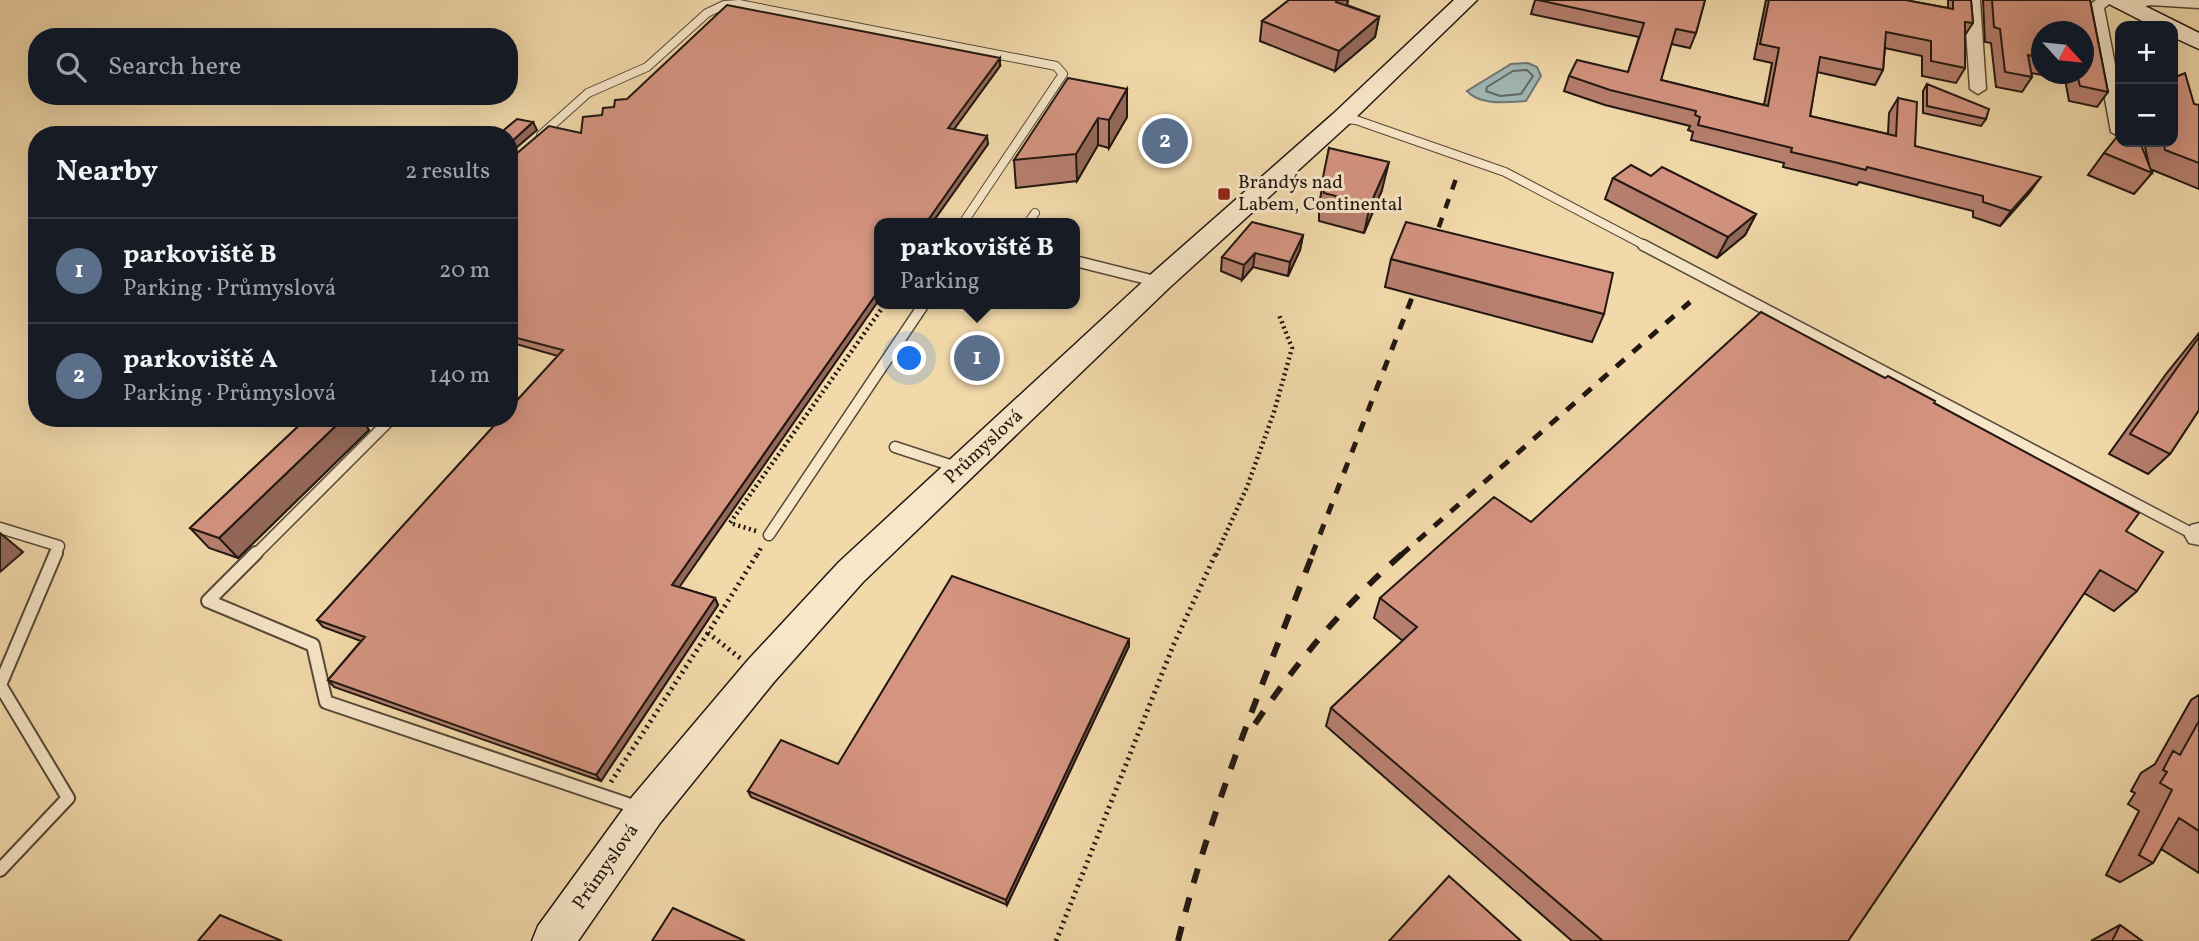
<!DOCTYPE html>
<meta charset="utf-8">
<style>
body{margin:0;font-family:Vollkorn,serif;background:#20242c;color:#f1f3f6}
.controls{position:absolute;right:21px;top:21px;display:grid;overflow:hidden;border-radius:14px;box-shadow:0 7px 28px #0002}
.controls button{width:63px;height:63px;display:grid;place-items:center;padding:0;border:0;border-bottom:2px solid #363941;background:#171b24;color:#f1f3f6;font:35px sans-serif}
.compass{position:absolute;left:2031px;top:21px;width:63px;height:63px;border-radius:50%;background:#171b24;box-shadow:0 7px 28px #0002;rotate:117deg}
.you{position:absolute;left:910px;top:359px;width:24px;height:24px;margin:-18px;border:5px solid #fff;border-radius:50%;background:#1a73e8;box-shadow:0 0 0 10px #1a73e833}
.badge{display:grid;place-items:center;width:46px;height:46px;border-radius:50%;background:#0f766e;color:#fff;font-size:23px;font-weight:700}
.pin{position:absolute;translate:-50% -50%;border:4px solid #fff;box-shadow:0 2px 7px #0006}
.popup{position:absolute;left:874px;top:218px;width:206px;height:91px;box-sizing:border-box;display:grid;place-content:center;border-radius:14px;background:#171b24;filter:drop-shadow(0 2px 5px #0005);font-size:23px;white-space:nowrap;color:#9ea1a6}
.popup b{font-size:26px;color:#f1f3f6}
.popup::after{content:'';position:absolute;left:50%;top:100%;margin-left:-14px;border:14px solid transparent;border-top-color:#171b24}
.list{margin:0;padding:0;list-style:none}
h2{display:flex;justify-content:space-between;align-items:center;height:91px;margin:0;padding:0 28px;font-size:30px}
h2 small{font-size:23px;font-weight:400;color:#9ea1a6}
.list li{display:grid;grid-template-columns:46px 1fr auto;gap:21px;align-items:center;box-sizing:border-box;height:105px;padding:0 28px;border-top:2px solid #363941}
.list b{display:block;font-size:26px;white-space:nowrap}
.list p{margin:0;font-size:23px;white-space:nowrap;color:#9ea1a6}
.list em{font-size:23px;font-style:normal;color:#9ea1a6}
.icon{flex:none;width:38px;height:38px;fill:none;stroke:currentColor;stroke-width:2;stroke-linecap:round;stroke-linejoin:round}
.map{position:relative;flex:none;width:2199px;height:941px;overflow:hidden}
.search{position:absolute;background:#171b24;box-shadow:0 7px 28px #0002;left:28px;top:28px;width:490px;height:77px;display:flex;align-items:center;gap:18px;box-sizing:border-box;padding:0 24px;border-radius:28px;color:#9ea1a6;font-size:26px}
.panel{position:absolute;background:#171b24;box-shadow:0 7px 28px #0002;left:28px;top:126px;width:490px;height:301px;border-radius:28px}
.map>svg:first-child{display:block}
.water{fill:#a1b7b5;stroke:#6e7773;stroke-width:2}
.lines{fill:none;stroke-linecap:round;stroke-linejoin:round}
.shore{stroke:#616763;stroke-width:2}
.service-far2-casing{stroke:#554837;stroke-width:10}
.service-far1-casing{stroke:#554837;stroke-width:13}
.service-casing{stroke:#554837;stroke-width:16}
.minor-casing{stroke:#554837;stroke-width:3}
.secondary-casing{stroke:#211711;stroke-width:3}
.path-far1{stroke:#211711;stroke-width:4.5;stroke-dasharray:2 3.5;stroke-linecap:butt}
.path{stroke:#211711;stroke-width:5;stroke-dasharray:2 4.5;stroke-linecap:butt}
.service-far2{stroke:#f7e6c8;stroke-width:8}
.service-far1{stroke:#f7e6c8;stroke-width:10}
.service{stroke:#f7e6c8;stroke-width:12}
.minor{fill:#f7e6c8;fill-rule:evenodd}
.secondary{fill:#f7e6c8;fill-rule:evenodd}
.rail-far2{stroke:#211711;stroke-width:4.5;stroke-dasharray:10 10;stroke-linecap:butt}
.rail-far1{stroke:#211711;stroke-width:5;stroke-dasharray:11 11;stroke-linecap:butt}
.rail{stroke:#211711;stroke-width:6;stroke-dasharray:15 15;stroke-linecap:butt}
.wall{fill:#b67f6e;stroke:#211711;stroke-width:2;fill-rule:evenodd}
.shaded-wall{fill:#94685a;stroke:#211711;stroke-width:2}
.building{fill:#d49480;stroke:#211711;stroke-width:2}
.poi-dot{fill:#8f2418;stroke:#f7e6c8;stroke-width:2.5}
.labels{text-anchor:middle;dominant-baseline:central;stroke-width:6;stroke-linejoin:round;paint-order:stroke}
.poi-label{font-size:19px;fill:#211711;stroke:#f7e6c8;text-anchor:start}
.street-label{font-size:19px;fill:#211711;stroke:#f7e6c8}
</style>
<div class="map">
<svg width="2199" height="941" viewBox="0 0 2199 941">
<rect width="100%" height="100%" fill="#f2d9aa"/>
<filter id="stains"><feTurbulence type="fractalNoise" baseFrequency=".00286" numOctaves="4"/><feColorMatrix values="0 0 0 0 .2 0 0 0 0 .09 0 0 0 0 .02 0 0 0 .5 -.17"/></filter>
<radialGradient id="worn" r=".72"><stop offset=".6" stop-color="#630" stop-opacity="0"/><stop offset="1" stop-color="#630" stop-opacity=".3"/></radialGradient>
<path class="water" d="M1528,63L1537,67L1541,76L1526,101C1508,102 1480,106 1467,91L1511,64Z"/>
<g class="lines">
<path class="shore" d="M1527,70L1533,76L1521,94L1500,96L1486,91L1487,87L1513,71Z"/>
<g class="service-far2-casing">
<path id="service-far2" d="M1341,119L1356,120L1505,172L1646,246
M541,135L588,93L647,67L707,13L724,5L739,4L1056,66L1063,74L963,223
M1028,223L1035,213"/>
</g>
<g class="service-far1-casing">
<path id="service-far1" d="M1643,245L2199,537
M1075,261L1159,282
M895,447L959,468
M0,528L59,546L55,555
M769,535L924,304
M255,555L392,418"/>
</g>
<g class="service-casing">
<path id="service" d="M256,553L208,601L313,645L326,702L639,808
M0,685L56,553
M0,685L68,798L0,870"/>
</g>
<g class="minor-casing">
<path id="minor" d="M1964,0H1980L1986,89L1978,94L1970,89Z
M2096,0H2115L2104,8L2120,90V137L2111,132L2088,6Z
M2133,0H2199V8L2150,5L2128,11L2120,6Z
M2199,523V545L2189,543L2185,536L2191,525Z"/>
</g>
<g class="secondary-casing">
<path id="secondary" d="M1454,0H1477L1349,124L1169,288L863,582L774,682L660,823L578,941H532L538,926L632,797L748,660L839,562L1149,276L1333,114Z
M2105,0H2133L2199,33V49L2173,37V26H2152L2109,4Z"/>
</g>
<path class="path-far1" d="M756,531L730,523L885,304
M757,555L762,546
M1216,555L1247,487L1274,412L1292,348L1279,315"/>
<path class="path" d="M740,658L708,633L758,553
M611,782L708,633
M1056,941L1173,646L1216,553"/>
<use href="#service-far2" class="service-far2"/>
<use href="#service-far1" class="service-far1"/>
<use href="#service" class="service"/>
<use href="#minor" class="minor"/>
<use href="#secondary" class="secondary"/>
<path class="rail-far2" d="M1432,246L1457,176"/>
<path class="rail-far1" d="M1431,248L1432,245
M1312,555L1420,277
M1401,555L1690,302"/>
<path class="rail" d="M1255,724C1298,660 1346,603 1403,553
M1178,941C1211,807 1264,681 1313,553"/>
</g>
<path class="wall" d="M1289,0H1348L1347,5L1379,17L1375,37L1335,71L1260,41L1262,21Z
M1535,0H1705L1696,33L1690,48L1671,44L1661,80L1764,105L1772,63L1754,59L1766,0H1905L1948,8V0H1971L1973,23L1965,35V68L1956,83L1922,76V56L1885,48L1883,70L1875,85L1817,72L1810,116L1888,134L1889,113L1898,98L1915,146L2030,192L2000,226L1973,217V211L1859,182L1857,185L1829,178L1783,167L1784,163L1691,140L1693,132L1688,130L1690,126L1605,105L1564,91L1569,76L1628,72L1639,37L1531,14Z
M1983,0H2090L2108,92L2097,107L2069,101L2065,79L2031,73L2032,77L2022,92L1996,87L1991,43L1985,42ZM2041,32L2083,74H2041Z
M1000,66L954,129L988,144L932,223H879L679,587L715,598L718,605L601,781L334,687L328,680L361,641L323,627L317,620L558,356L509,342V160L581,133L602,115L614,107Z
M1927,84L1986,119L1981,126L1923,113V91Z
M1127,89V117L1109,148L1098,145L1077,181L1016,188L1014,160Z
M2199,105V189L2150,169L2152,173L2134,194L2088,175L2104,153L2149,165L2144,142H2173Z
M1329,148L1382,190L1364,233L1319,221V205Z
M1651,176L1756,214L1745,235L1717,258L1605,199L1613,178Z
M1303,235L1300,250L1288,276L1253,267L1242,280L1221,271L1222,257Z
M1391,259L1604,314L1592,342L1385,287Z
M2199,333V410L2170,454L2148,474L2109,454L2166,374Z
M1885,378L1934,403L2126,531L2137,591L2114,611L2084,593L1848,941H1572L1326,726L1331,708L1403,641L1374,618L1380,598L1531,522Z
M307,418H361L369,430L238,558L209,548L190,528Z
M1129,639V646L1007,905L751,797L748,791L838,764Z
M2199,695V873L2161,849L2153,863L2120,882L2106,875L2139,811L2128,804L2135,793L2131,791L2141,773L2155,764L2191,700Z
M2120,925L2142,941H2091Z"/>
<path class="shaded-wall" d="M1338,0H1348L1346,10L1336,2Z
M1379,17L1375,37L1335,71L1339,51Z
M1000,58V66L949,136L948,128Z
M1127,89V117L1109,148V120Z
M1098,118V145L1077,181L1076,154Z
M533,122L537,130L509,154V144Z
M987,136L988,144L932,223H926Z
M1389,162L1382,190L1364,233L1370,205Z
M2041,177L2030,192L2000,226L2011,211Z
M1756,214L1745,235L1717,258L1728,237Z
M1303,235L1300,250L1288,276L1290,262Z
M1255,253L1253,267L1242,280L1244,265Z
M879,290V300L676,592L672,585Z
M344,418H361L369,430L238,558L219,538Z
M0,533L23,552L0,572Z
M715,598L718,605L601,781L596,775Z
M1129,639V646L1007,905L1006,900Z"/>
<path class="building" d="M1289,0H1338L1336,2L1379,17L1339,51L1262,21Z
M1538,0H1705L1696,33L1676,29L1661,80L1768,106L1779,48L1760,44L1769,0H1905L1953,9V0H1971L1973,23L1965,22V68L1931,61V41L1886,32L1883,70L1820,57L1810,116L1896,136L1898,98L1917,102L1915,146L2041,177L2011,211L1983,202V196L1867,167L1866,170L1838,163L1791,152L1792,148L1698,125L1700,117L1695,115L1696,111L1610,90L1569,76L1577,60L1628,72L1644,23Z
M1992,0H2090L2108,92L2080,86L2077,74H2083V32H2041V58L2028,55L2032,77L2005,72L2000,29L1994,27Z
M727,5L1000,58L948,128L987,136L926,223H879V290L672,585L715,598L596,775L328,680L365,637L317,620L501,418H509V409L563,350L509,336V160L549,126L581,133L583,117L602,115L603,108L614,107L615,100L627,99Z
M2185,73L2194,104L2199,105V163L2165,150L2163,142H2173V78Z
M1068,78L1127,89L1109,120L1098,118L1076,154L1014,160Z
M1927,84L1989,109L1986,119L1927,106Z
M517,119L533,122L509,144V135H498Z
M2120,133V142H2140L2152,173L2104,153Z
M1329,148L1389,162L1370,205L1324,193L1323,177Z
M1631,165L1651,176L1662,167L1756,214L1728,237L1613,178Z
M1252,222L1303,235L1290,262L1255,253L1244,265L1222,257Z
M1406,222L1613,273L1604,314L1391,259Z
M1761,312L1885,378L1888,376L1935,401L1934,403L2139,513L2126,531L2163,552L2137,591L2100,570L1848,941H1603L1331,708L1417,627L1380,598L1494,497L1531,522Z
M2199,337V410L2170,454L2130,434Z
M307,418H344L219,538L190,528Z
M952,576L1129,639L1006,900L748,791L781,740L838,764Z
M2199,721V831L2179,818L2153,863L2139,855L2172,790L2160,783L2167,772L2163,770L2173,751L2180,755Z
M1449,876L1521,941H1389Z
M673,908L745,941H652Z
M220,915L282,941H198Z
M2120,925L2142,941H2112Z"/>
<rect class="poi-dot" x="1217" y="187" width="14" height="14" rx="3.5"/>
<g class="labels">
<g class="poi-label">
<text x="1238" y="183">Brandýs nad<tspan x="1238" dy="22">Labem, Continental</tspan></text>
</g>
<g class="street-label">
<text transform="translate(984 447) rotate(-43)">Průmyslová</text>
<text transform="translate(606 867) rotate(-55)">Průmyslová</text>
</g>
</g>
<rect width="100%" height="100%" filter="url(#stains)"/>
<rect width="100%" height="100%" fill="url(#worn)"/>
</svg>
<div class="controls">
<button>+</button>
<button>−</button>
</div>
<svg class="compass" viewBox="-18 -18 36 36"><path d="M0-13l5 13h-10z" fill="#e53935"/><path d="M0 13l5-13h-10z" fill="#9ea1a6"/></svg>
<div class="you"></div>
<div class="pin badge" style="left:977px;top:358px;background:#5c6f8a">1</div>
<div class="popup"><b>parkoviště B</b>Parking</div>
<div class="pin badge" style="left:1165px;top:141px;background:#5c6f8a">2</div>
<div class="search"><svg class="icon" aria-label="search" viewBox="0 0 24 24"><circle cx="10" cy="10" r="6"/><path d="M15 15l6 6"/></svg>Search here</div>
<section class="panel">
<h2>Nearby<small>2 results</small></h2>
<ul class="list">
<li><span class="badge" style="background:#5c6f8a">1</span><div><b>parkoviště B</b><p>Parking · Průmyslová</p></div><em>20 m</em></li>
<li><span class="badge" style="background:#5c6f8a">2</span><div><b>parkoviště A</b><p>Parking · Průmyslová</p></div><em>140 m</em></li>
</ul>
</section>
</div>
